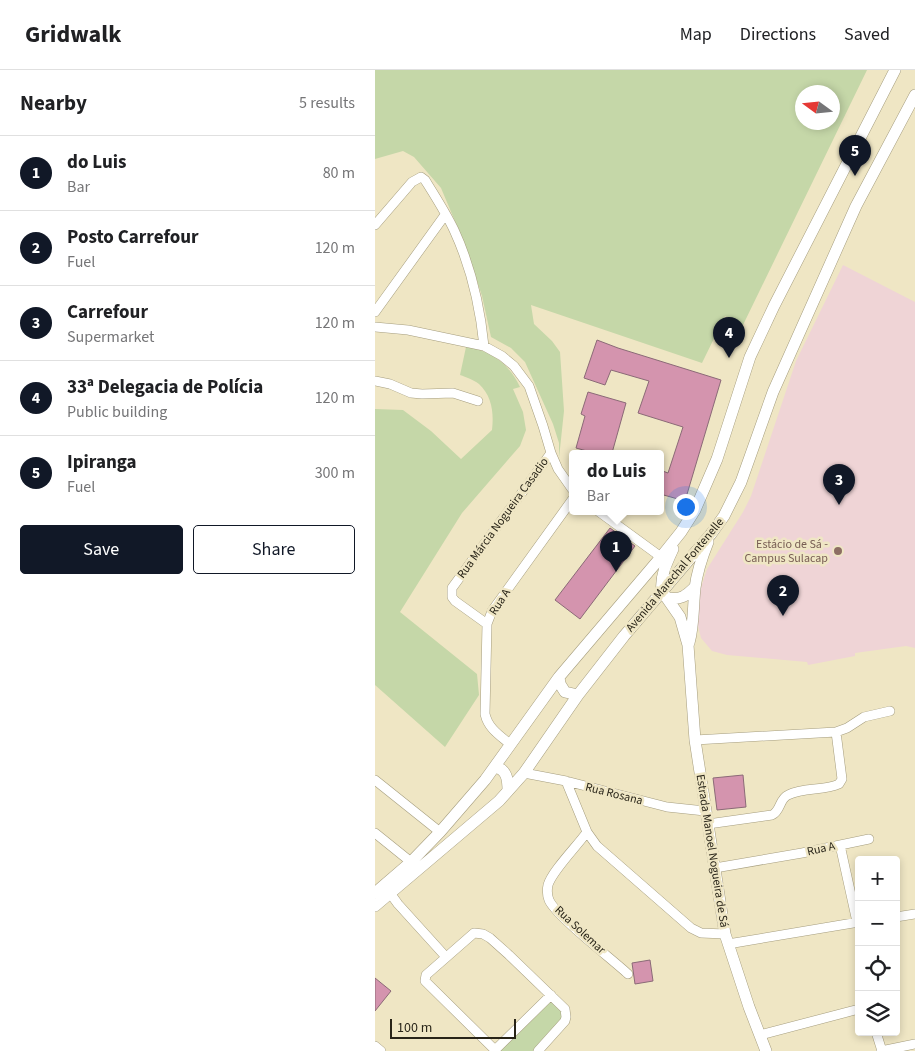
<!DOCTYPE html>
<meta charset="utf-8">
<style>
body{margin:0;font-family:"Source Sans 3",sans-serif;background:#f2f2f2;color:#202124}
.controls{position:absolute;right:15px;bottom:15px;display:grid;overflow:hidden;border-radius:5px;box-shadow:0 2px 8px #0003}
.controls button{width:45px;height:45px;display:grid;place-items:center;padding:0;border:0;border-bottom:1px solid #e0e0e0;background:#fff;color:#202124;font:25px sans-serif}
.compass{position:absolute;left:420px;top:15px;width:45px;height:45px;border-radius:50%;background:#fff;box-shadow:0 2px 8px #0003;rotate:285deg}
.scale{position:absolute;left:15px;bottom:12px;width:126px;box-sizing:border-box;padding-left:5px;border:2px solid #282418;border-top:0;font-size:14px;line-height:18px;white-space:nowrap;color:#282418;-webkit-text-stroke:4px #efe6c4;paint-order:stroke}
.you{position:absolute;left:310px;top:436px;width:18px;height:18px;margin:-12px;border:4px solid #fff;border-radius:50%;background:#1a73e8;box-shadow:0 0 0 8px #1a73e833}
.badge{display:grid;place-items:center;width:32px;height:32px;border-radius:50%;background:#111827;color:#fff;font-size:16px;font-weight:700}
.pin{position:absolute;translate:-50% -41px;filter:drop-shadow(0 1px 2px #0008)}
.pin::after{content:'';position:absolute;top:26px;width:18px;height:15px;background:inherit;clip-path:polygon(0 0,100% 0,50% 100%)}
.popup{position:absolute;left:194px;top:380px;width:95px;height:65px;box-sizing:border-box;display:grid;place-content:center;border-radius:5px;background:#fff;filter:drop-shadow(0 1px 4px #0005);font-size:16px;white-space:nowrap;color:#757577}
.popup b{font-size:19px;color:#202124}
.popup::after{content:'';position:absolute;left:50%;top:100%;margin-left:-10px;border:10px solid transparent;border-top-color:#fff}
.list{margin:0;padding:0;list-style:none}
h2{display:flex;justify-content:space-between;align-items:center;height:65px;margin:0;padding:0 20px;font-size:21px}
h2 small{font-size:16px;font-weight:400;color:#757577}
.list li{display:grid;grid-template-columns:32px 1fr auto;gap:15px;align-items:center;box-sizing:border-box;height:75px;padding:0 20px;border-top:1px solid #e0e0e0}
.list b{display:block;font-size:19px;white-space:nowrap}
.list p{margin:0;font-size:16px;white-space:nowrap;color:#757577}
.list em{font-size:16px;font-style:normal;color:#757577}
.actions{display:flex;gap:10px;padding:15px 20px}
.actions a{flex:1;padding:11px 0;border:1px solid #111827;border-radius:5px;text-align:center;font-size:18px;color:#111827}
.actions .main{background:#111827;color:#fff}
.icon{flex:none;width:28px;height:28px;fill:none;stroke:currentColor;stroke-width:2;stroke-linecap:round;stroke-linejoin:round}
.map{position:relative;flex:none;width:540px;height:981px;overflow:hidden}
header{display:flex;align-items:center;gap:30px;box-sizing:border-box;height:70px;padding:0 25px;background:#fff;border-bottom:1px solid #e0e0e0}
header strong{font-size:24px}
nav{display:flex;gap:28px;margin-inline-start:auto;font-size:18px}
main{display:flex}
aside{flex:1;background:#fff}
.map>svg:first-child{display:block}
.commercial{fill:#efd4d6}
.green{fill:#c5d7a8;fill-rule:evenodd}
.building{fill:#d494ae;stroke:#8b6a77}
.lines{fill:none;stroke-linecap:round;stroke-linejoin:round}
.minor-casing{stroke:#a59d7e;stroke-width:10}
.major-casing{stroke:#a59d7e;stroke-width:12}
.minor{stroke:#fff;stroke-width:9}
.major{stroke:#fff;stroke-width:11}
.education-dot{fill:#8d6e63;stroke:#efe6c4;stroke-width:2}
.labels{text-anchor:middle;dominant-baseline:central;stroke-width:5;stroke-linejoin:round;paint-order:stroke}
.street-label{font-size:12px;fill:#282418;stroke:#efe6c4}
.education-label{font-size:12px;fill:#785e54;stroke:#efe6c4;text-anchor:end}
</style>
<header>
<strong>Gridwalk</strong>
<nav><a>Map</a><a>Directions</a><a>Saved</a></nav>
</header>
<main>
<aside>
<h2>Nearby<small>5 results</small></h2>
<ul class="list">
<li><span class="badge">1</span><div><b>do Luis</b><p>Bar</p></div><em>80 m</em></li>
<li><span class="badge">2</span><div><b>Posto Carrefour</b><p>Fuel</p></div><em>120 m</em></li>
<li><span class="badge">3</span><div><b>Carrefour</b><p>Supermarket</p></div><em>120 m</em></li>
<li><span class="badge">4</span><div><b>33ª Delegacia de Polícia</b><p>Public building</p></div><em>120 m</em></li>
<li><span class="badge">5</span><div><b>Ipiranga</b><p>Fuel</p></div><em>300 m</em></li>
</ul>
<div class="actions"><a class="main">Save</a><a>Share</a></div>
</aside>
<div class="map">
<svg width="540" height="981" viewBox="0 0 540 981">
<rect width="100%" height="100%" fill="#efe6c4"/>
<path class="commercial" d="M468,195L540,232V578L531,576L480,583V586L433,595L432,592L352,585L337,581L326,568L322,552L323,527L332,499L368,442L376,426L421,291Z"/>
<path class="green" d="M0,0H492L368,255L350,246L327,293L156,235L159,254L177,271L185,282L189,341L184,388V373L178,354L150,292L136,278L116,267L107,226L90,175L66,118L39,87L28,81L0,89ZM428,22H458V52H428Z
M91,277C116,280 134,294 145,317L138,319L148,342L151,360L145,376L87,443L25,542L102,604L104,625L70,677L0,615V339L28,340L56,361L86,389L117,360C119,343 117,326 104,314C99,310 91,307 85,305Z
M176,929L187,940L188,948L159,981H123Z"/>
<path class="building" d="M222,270L243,278L346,310L310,431L285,424V400L293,403L308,357L263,343L274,311L236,300L230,315L209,308Z
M213,322L251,333L237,383H219L201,378L210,346L206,344Z
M235,458L260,476L205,549L180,530Z
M368,705L371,737L342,740L338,708Z
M275,890L278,911L260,914L257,893Z
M0,908L16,921L0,941Z"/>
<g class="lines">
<g class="minor-casing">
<path id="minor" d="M0,155L37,112L46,107L50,110C60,126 71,143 79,160C96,197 105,236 109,276
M0,242L70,145
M0,257L33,260L109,276L127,286L139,296L154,316L168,356L176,383L183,399L197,419
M0,311L15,314L36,323L47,324L78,323L103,331
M223,441L286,487
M112,554L80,531L77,527V518L176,383
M320,670L461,662L472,658L489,647L515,641
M135,674C124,665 113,658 110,644L112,554L117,541L197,430
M149,703L191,711L292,737L330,741
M0,710L65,762
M191,711L212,762L222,776L316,858L326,863L350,864
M333,754L397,745C406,741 404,729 413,725C429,717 448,721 464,714L467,709L461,662
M212,762C203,775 177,801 173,815C172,820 172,825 174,830C180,845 238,890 253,904
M0,763L36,792
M465,775L482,852
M340,798L427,783L494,769
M15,823L23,834L71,887
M521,847L540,844
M353,874L484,852
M501,962L507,981
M385,965L484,939
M0,976L6,981
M120,980L50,911L51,905L99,863L108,864L115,868L134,885L190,939L191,947L190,951L163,981
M121,981L120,980L176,925
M506,981L540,974"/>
</g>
<g class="major-casing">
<path id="major" d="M287,521L305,547L313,575L320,670L350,864L374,937L391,981
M287,521C285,506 292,492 298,479
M293,528C306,530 311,526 320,517
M314,573C319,555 318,536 320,518C322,502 327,487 333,472
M184,607L185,614L190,622L203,625
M120,697C132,699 133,710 133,721
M0,823L36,792L65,762L110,710L184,607L286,487L306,462L320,440L342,389L375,287L399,236L520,0
M0,836L124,731L149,703L203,625L249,566L336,464L349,446L366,412L398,322L481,136L540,25"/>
</g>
<use href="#minor" class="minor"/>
<use href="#major" class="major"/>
</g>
<circle class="education-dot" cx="463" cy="481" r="5"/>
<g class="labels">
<g class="street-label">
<text transform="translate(128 448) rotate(-54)">Rua Márcia Nogueira Casadio</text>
<text transform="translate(300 505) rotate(-50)">Avenida Marechal Fontenelle</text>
<text transform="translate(125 532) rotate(-57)">Rua A</text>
<text transform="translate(239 724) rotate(14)">Rua Rosana</text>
<text transform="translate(446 779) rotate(-13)">Rua A</text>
<text transform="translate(337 781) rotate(81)">Estrada Manoel Nogueira de Sá</text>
<text transform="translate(205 860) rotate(43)">Rua Solemar</text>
</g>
<g class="education-label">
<text x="453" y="474">Estácio de Sá -<tspan x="453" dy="14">Campus Sulacap</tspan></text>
</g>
</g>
</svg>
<div class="controls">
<button>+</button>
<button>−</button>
<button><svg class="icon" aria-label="locate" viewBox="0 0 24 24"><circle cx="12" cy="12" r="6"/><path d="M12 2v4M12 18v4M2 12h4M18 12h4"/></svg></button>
<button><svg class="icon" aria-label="layers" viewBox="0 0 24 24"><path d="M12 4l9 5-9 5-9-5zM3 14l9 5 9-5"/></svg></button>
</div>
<svg class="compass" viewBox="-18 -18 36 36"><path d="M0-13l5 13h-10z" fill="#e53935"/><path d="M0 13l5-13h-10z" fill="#757577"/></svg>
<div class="scale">100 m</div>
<div class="you"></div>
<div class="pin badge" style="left:241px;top:502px">1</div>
<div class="popup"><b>do Luis</b>Bar</div>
<div class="pin badge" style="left:408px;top:546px">2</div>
<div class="pin badge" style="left:464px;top:435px">3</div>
<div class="pin badge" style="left:354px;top:288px">4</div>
<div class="pin badge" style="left:480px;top:106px">5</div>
</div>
</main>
